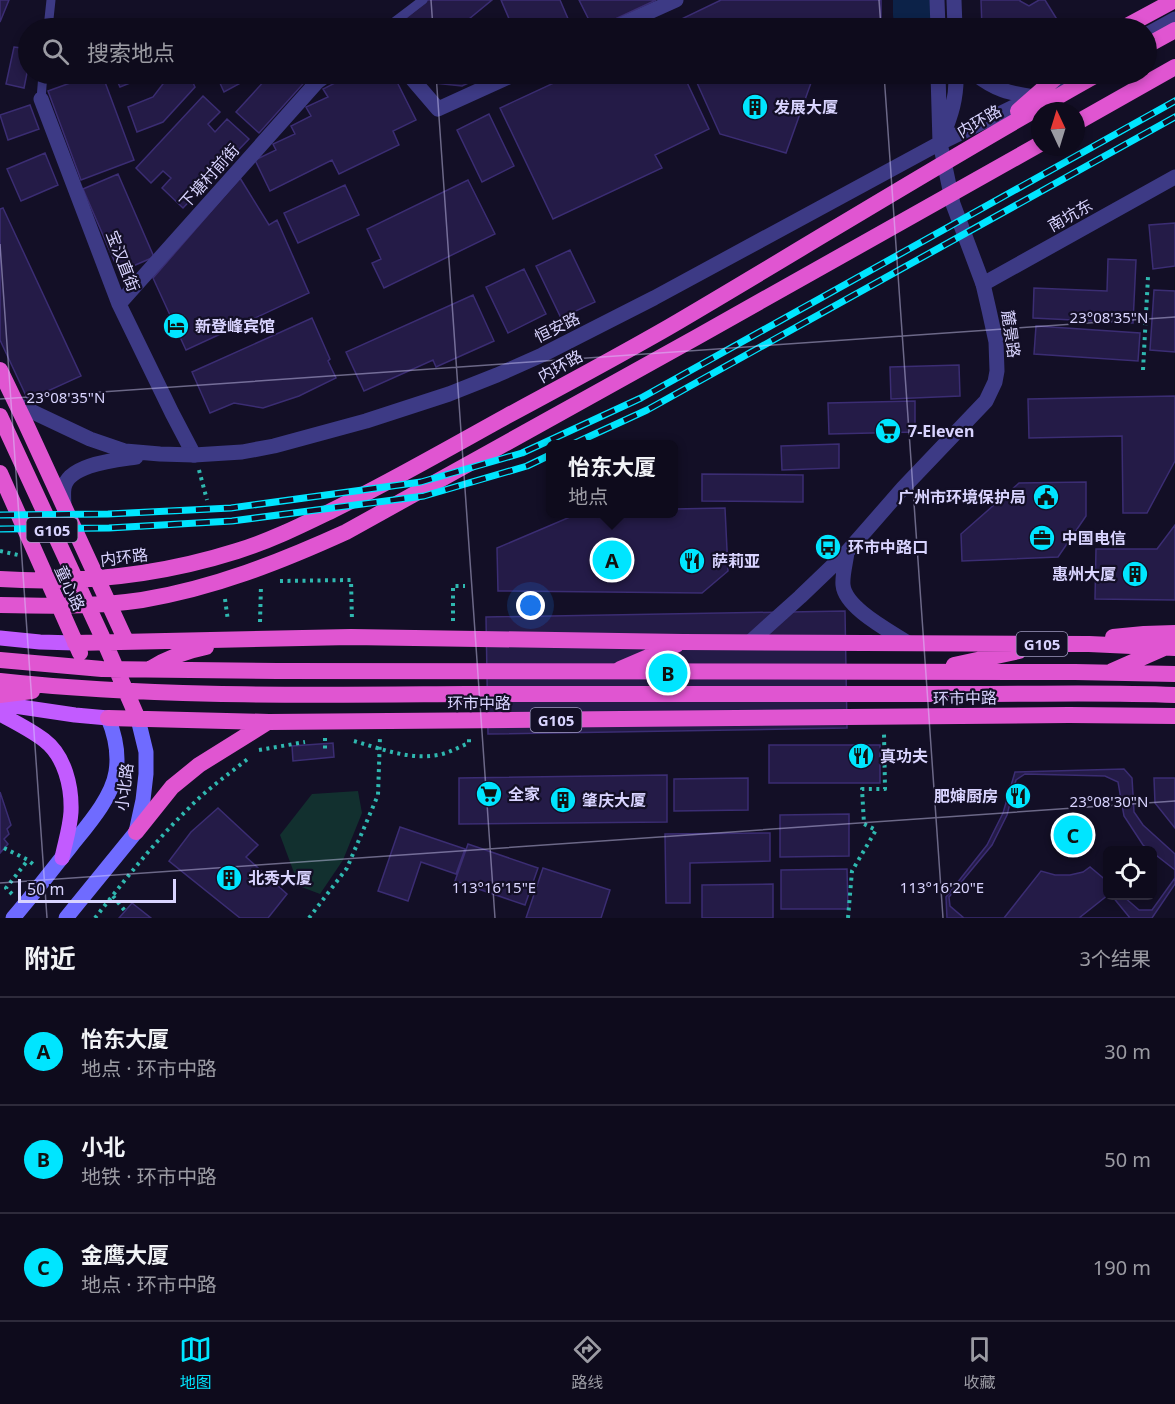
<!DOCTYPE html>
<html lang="zh">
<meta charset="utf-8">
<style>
body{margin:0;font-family:"Noto Sans","Noto Sans SC",sans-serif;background:#1c1929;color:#f1f3f6}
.controls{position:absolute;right:18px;bottom:18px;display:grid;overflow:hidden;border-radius:9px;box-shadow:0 3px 9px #0003}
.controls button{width:54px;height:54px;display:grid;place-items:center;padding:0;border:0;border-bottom:2px solid #2e2b3b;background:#0e0b1c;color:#f1f3f6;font:30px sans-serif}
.compass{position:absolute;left:1031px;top:102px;width:54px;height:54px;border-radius:50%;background:#0e0b1c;box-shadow:0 3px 9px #0003;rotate:356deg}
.scale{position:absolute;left:18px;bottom:15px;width:158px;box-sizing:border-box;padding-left:6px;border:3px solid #d9d4ff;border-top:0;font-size:16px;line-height:21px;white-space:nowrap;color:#d9d4ff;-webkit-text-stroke:4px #130f26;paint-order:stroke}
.you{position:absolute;left:531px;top:606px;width:21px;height:21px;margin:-15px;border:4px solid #fff;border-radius:50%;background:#1a73e8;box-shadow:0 0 0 9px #1a73e833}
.badge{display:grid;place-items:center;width:39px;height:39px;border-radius:50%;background:#00e5ff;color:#111;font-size:20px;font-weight:700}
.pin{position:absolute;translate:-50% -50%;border:3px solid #fff;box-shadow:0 2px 6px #0006}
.popup{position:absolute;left:546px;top:440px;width:132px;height:78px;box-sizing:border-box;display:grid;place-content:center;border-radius:9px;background:#0e0b1c;filter:drop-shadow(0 2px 4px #0005);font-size:20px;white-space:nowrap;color:#9b9ba3}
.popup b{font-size:22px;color:#f1f3f6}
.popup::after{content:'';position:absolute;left:50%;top:100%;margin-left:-12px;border:12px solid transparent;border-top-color:#0e0b1c}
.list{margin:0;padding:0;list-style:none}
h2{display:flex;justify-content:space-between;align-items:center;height:78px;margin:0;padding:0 24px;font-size:26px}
h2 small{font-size:20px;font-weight:400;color:#9b9ba3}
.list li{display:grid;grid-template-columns:39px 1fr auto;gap:18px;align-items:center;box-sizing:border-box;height:108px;padding:0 24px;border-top:2px solid #2e2b3b}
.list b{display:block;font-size:22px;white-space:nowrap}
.list p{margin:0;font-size:20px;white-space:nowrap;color:#9b9ba3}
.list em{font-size:20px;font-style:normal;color:#9b9ba3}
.icon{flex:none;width:33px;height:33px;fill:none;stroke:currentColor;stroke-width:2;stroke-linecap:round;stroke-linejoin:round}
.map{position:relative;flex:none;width:1175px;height:918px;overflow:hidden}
.search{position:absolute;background:#0e0b1c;box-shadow:0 3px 9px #0003;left:18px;right:18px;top:18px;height:66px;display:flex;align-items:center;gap:15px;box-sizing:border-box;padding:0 21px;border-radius:33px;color:#9b9ba3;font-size:22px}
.sheet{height:402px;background:#0e0b1c}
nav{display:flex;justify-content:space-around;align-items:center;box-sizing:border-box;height:84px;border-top:2px solid #2e2b3b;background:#0e0b1c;font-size:16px;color:#9b9ba3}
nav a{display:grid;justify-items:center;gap:3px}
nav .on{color:#00e5ff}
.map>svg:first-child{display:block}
.green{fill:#12302f}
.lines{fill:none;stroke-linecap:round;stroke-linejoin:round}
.river{stroke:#0c2248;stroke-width:38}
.building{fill:#241b47;stroke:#3b2d73;stroke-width:1.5;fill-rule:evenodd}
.path{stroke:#2fb8b0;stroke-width:4;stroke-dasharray:3 4.5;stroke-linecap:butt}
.service{stroke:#3d3a85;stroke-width:9}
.minor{stroke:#3d3a85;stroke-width:15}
.tertiary{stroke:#3d3a85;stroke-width:15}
.secondary{stroke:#6f6bff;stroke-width:15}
.primary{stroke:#c25bff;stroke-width:15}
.trunk{stroke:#e055d1;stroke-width:16}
.rail-casing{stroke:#00e5ff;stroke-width:7}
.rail{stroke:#130f26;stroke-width:4.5;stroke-dasharray:14;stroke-linecap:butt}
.ticks{fill:none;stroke:#d9d4ff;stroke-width:1.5;stroke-opacity:0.45}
.labels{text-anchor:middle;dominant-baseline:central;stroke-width:4.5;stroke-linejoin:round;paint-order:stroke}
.shield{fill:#130f26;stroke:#9e99be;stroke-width:1.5}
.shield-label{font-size:15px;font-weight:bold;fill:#d9d4ff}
.poi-label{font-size:16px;font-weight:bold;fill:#d9d4ff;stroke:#130f26;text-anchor:start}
.street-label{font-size:16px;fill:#d9d4ff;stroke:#130f26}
.ticks-label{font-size:15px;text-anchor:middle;fill:#d9d4ff;stroke:#130f26;stroke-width:4.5;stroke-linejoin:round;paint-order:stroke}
</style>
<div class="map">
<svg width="1175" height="918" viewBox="0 0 1175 918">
<rect width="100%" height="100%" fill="#130f26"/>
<path class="green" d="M358,791L362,813L343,860L320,894L299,886L280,835L312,794Z"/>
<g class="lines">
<path class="river" d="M912,0V15"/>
</g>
<path class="building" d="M0,0H9L0,22Z
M428,0H492L458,28H394Z
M501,0H560L572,28H513Z
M579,0H656L596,28H593Z
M721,0H881V28H673L671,24Z
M981,0H1020V1L1029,6L1039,0H1045L1058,21L1047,28H982Z
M14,47L28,49V68L24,88L6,84Z
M95,74H102L134,160L81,180L48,91Z
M114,74H189L195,87L163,122L137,132L128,107L153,97L166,80L145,77L120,87Z
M197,74H245L248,79L224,92L219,81L198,83Z
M280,74H309L311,75L259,133L236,112L267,78Z
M340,74H393L416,120L393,131L399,145L339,174L332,160L270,191L255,160L276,150L273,144L295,134L291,126L311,116L306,107L328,97L323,89L343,79Z
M426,74H488L462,86L434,83Z
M573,74H683L709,129L655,155L662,168L553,219L500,108Z
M693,74H827L812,80L786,153L720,134Z
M203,96L220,112L208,124L215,132L227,119L249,139L183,208L162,188L171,178L163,171L151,183L136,168Z
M30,105L39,129L8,140L0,115Z
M489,114L514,166L482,182L457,130Z
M45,153L58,185L21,201L7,169Z
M118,174L154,257L119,272L83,189Z
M240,178L269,225L277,220L309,293L186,350L153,278Z
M468,180L495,234L384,288L372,263L381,259L367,229Z
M345,185L359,215L298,243L284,213Z
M3,208L81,376L28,400L0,340V209Z
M1175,223V266L1153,269L1149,225Z
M570,250L595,302L561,318L536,266Z
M1108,259L1136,260L1133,323L1033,318L1034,288L1107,291Z
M524,269L546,314L508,333L486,287Z
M1154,290L1175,291V352L1150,350Z
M473,295L494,341L436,367L433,360L364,391L346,352Z
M312,318L330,359L328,361L336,378L299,396L263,408L234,403L210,413L192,372Z
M1036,326L1140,333L1138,361L1034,354Z
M959,365L960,396L891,399L890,367Z
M1175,396V461L1147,513H1123L1122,436L1029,438L1028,399Z
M915,401V432L829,434L828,403Z
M839,444V468L782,470L781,446Z
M702,474L803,475V502L702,501Z
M1086,482V516L1058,557L962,561L961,534L1019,483Z
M725,508L728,571L702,593L498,591L497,548L577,514H674V509Z
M1175,525V600L1095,599L1096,549H1157Z
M845,611L847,728L488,734L486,617Z
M333,743L334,757L293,761L292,746Z
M769,745H880V783H769Z
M1124,769L1132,778L1134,812L1143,825L1175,854V884L1152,918H947L946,897L987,845L1003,813L1015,772ZM1108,850H1152V896H1108Z
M1025,774L1105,776L1118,782L1124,816L1143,845L1150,850H1108V882L1090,867L1083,872L1070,875H1055L1041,871L1004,918H964L950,906L949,897L992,845L1007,815L1016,780Z
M667,775V822L459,824V778Z
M748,778V810L674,811V779Z
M1154,778H1175V828L1155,803Z
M0,792L11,825L7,829L9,834L4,839L8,844L0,853Z
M218,808L258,845L246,857L287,894L268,918H240L169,861L191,832Z
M849,814V856L780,857V815Z
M400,827L465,849L456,874L421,862L408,901L378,891Z
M770,833V861L690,863V903H666L665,834Z
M468,844L538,868L525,905L455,881Z
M1152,852L1175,870V878L1152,910H1139L1123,896H1152Z
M543,868L610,890L601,918H526Z
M847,869L848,909H781V870Z
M773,884V918H702V885Z
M1108,895L1112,896L1130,918H1079Z
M132,903L151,918H119Z"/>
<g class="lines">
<path class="path" d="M1143,370L1148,277
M199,470L207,500
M0,551L18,555
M280,581L351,580L352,621
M225,599L228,621
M453,621V586H465
M260,622L261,585
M325,738V752
M354,741C382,749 409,760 438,755C449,753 459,747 469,743V737
M259,750L305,742
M4,848L28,860L34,865
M12,894L6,888L28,860
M113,896L125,911
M95,918C124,881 155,841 189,808C207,789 229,774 250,757
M309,918L347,868L378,795L380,737
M848,918L852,871L876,830L864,824L862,789H885L884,733"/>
<path class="service" d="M48,28L51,0
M386,28L423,0
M41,99L43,74"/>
<path class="minor" d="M614,28L676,0
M408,74L438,109L515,74
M41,99L119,304L172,413L194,455
M983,284L1175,177
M119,304L317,82L328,74"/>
<path class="tertiary" d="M937,0L938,28
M954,0L955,28
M1146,35L1175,19
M975,74C995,90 1009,93 1034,97
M1049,88L1076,74
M942,138C951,115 957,98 956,74
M16,404L90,439L125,451L160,454L194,455L242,452L274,446L366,421L449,394L497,375L542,355L654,298L940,143L1028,100
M64,508C64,502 63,494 64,488C68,464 117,460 136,457
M847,552C846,562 842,575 843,585C845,608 890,631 908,643
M750,642L800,597L847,552L903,488L986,401L995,382L997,371L996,342L989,310L983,284L953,204L940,143L938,74"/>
<path class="secondary" d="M13,918C33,895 52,870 71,846C87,826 112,798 116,772C119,753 115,735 108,718
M66,918L136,832L143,800L146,774V752L138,719"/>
<path class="primary" d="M0,638L40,642L75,643
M0,704L75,715L108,718
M0,714C15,722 31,730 44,740C65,756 72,787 71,812C70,828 65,843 62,858"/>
<path class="trunk" d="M1123,28L1175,0
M1146,46L1175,30
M1018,111L1060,74
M1076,123L1175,67
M0,370L26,424L126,641
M0,416L105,643L138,719
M0,473L80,653
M0,579C80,584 161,575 237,551C270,541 302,525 333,510C392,481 449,448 507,416C561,387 615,358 669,327C812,243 953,155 1098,74
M0,605C47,606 95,607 142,600C214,588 280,562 346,532L697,337L1040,144
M1113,637L1144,634L1175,633
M75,643L351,637L683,642L1089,644L1175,648
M0,660L102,669L277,671L1075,672L1175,674
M954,665L1019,651
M150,669C167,658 186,651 206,647
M620,669L676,645
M1112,671L1162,649
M0,681C155,698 311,695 466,694C634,694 801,693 968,694C1037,694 1106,692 1175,695
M0,695L32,691
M108,718L269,722L1069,715L1175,716
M136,832L172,787L199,765L268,722"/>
<g class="rail-casing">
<path id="rail" d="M573,444L647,410L1175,117
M0,515L108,514L231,508L421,482L522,453L641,398L1175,101
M0,529L109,528L232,521L424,496L527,466L550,455"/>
</g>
<use href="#rail" class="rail"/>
</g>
<path class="ticks" d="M431,0L433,28M879,0L881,28M436,74L495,918M884,74L943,918M0,244L47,918M0,399L1175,317M0,883L1175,801"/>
<defs>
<g id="building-disc" transform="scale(1.35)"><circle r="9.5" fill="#00e5ff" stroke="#130f26"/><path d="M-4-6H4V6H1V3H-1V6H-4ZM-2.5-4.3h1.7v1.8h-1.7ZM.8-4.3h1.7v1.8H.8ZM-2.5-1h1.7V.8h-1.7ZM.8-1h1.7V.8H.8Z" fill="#111"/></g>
<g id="hotel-disc" transform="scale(1.35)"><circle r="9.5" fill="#00e5ff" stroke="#130f26"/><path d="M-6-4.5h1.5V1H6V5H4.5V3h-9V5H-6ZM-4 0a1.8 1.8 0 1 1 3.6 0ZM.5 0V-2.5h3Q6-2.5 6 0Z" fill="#111"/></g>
<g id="supermarket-disc" transform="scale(1.35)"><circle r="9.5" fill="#00e5ff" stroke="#130f26"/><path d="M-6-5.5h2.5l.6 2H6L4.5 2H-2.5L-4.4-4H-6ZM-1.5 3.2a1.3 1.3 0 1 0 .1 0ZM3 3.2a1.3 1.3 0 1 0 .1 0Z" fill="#111"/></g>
<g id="civic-disc" transform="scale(1.35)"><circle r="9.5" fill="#00e5ff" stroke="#130f26"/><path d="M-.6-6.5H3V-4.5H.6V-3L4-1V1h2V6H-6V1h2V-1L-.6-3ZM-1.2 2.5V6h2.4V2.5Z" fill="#111"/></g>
<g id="office-disc" transform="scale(1.35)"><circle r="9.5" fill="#00e5ff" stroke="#130f26"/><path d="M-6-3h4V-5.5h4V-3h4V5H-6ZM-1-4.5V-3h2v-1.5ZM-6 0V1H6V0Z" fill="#111"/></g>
<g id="bus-disc" transform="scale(1.35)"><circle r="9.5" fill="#00e5ff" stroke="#130f26"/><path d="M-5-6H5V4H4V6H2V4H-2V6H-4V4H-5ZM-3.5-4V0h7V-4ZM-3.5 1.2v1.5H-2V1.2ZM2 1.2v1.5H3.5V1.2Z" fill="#111"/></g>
<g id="restaurant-disc" transform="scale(1.35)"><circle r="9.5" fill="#00e5ff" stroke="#130f26"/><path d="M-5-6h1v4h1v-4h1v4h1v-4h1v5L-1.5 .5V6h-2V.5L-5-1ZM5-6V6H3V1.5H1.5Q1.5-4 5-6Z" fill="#111"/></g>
</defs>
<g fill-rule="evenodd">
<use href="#building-disc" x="755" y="107"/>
<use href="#hotel-disc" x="176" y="326"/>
<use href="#supermarket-disc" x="888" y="431"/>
<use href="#civic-disc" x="1046" y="497"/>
<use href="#office-disc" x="1042" y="538"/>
<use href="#bus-disc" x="828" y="547"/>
<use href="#restaurant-disc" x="692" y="561"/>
<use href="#building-disc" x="1135" y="574"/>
<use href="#restaurant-disc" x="861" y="756"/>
<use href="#supermarket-disc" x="489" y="794"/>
<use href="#restaurant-disc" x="1018" y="796"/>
<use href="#building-disc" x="563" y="800"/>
<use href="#building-disc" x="229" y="878"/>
</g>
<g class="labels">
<g class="shield">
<rect x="26.5" y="518" width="51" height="24" rx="4.5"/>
<rect x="1016.5" y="632" width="51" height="24" rx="4.5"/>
<rect x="530.5" y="708" width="51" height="24" rx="4.5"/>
</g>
<g class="shield-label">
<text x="52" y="530">G105</text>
<text x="1042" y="644">G105</text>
<text x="556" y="720">G105</text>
</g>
<g class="poi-label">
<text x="774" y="107">发展大厦</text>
<text x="195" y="326">新登峰宾馆</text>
<text x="908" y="431">7-Eleven</text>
<text x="1026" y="497" text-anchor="end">广州市环境保护局</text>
<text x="1062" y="538">中国电信</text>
<text x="848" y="547">环市中路口</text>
<text x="712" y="561">萨莉亚</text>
<text x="1116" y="574" text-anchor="end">惠州大厦</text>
<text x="880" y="756">真功夫</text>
<text x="508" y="794">全家</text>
<text x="998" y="796" text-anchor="end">肥婶厨房</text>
<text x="582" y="800">肇庆大厦</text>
<text x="248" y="878">北秀大厦</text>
</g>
<g class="street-label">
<text transform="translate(979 121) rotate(-30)">内环路</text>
<text transform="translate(209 176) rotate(-48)">下塘村前街</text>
<text transform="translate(1070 215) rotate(-29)">南坑东</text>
<text transform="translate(123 261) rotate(69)">宝汉直街</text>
<text transform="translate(557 327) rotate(-26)">恒安路</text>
<text transform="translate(1011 334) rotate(82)">麓景路</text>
<text transform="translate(560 366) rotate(-29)">内环路</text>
<text transform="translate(124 557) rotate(-7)">内环路</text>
<text transform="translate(70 588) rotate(65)">童心路</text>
<text transform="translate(965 698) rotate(-1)">环市中路</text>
<text x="479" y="703">环市中路</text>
<text transform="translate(124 787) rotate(-83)">小北路</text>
</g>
</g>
<g class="ticks-label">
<text x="1109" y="323">23°08'35"N</text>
<text x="66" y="403">23°08'35"N</text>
<text x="1109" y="807">23°08'30"N</text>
<text x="494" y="893">113°16'15"E</text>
<text x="942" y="893">113°16'20"E</text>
</g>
</svg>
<div class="controls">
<button><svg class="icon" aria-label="locate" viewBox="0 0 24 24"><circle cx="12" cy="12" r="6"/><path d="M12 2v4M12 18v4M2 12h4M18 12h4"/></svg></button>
</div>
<svg class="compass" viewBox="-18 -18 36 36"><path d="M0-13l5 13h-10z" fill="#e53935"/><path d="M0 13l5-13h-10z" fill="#9b9ba3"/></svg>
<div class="scale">50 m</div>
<div class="you"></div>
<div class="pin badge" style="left:612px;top:560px">A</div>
<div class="popup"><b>怡东大厦</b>地点</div>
<div class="pin badge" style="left:668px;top:673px">B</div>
<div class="pin badge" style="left:1073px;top:835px">C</div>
<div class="search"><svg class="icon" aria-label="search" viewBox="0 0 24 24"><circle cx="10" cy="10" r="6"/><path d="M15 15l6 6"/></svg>搜索地点</div>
</div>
<section class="sheet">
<h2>附近<small>3个结果</small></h2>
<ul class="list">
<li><span class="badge">A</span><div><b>怡东大厦</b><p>地点 · 环市中路</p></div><em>30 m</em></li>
<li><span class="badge">B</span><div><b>小北</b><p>地铁 · 环市中路</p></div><em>50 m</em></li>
<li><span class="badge">C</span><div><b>金鹰大厦</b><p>地点 · 环市中路</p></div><em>190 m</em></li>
</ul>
</section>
<nav>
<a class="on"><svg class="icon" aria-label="map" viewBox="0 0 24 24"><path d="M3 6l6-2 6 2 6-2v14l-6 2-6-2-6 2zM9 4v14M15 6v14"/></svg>地图</a>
<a><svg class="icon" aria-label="directions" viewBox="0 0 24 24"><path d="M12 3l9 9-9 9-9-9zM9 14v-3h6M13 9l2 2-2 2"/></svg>路线</a>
<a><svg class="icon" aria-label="saved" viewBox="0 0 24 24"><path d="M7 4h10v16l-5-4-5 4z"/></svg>收藏</a>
</nav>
